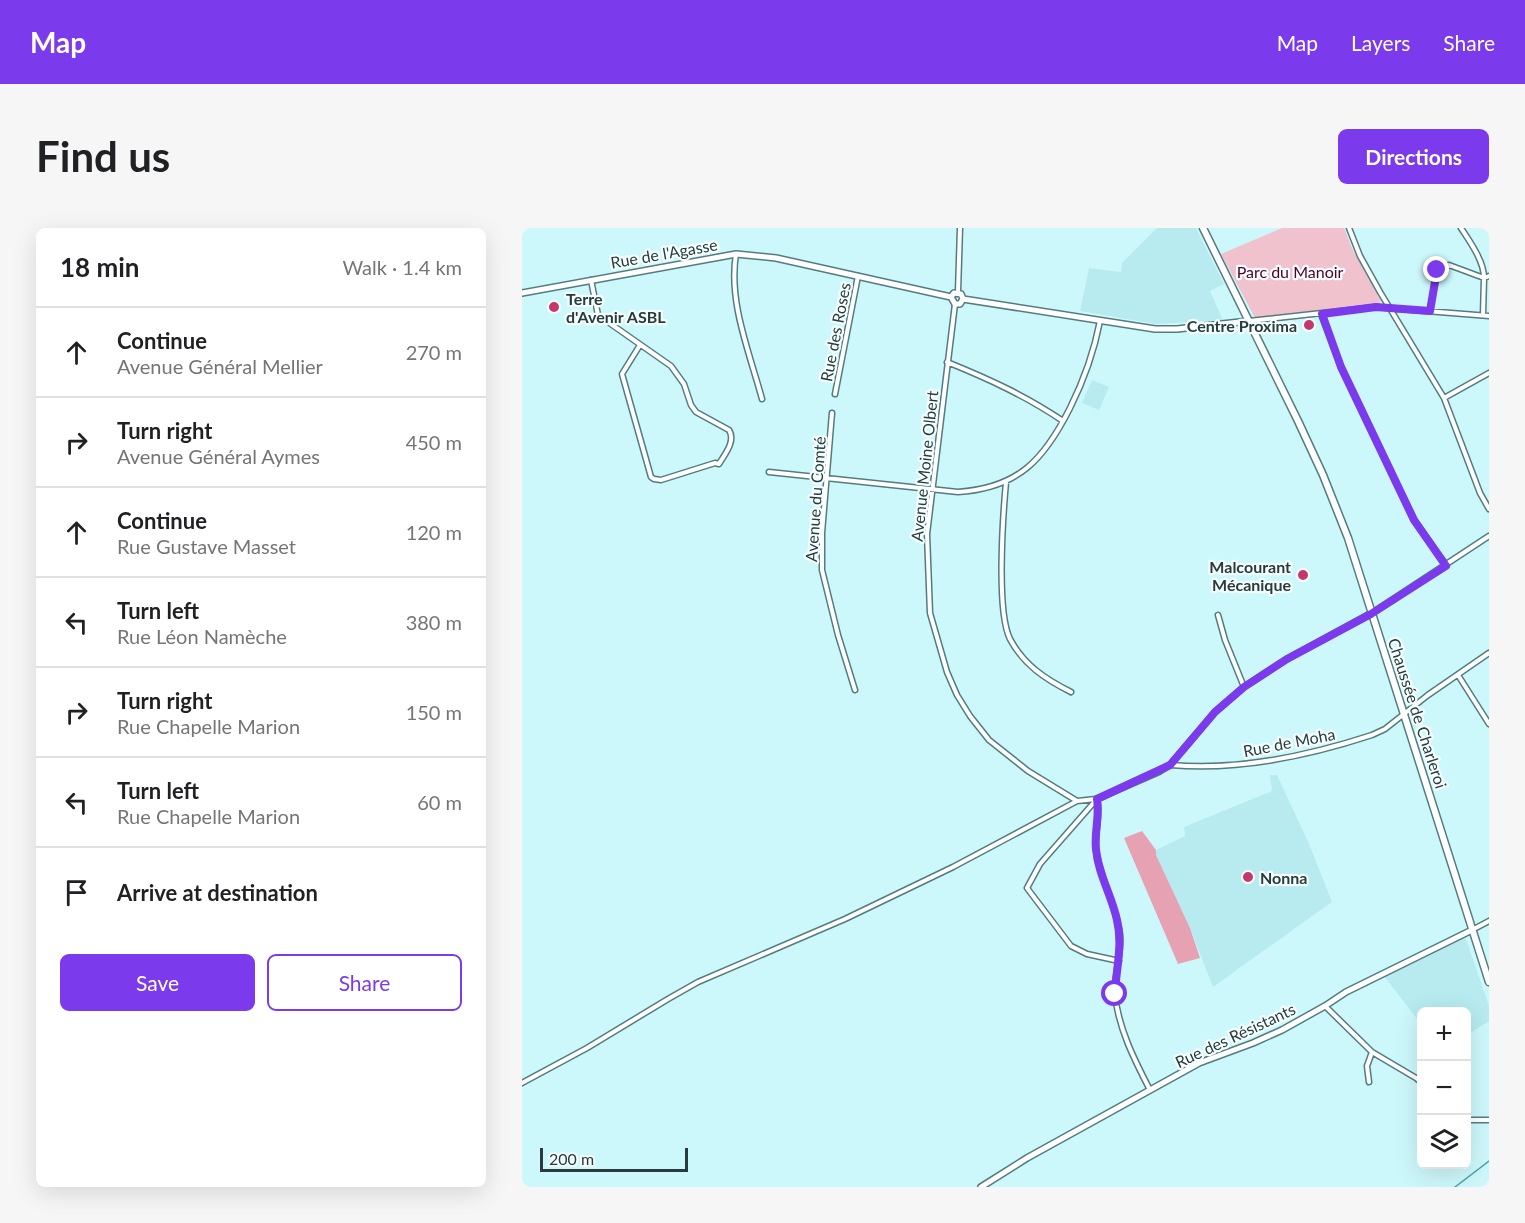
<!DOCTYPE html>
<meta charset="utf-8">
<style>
body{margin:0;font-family:Lato,sans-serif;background:#f6f6f6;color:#202124}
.controls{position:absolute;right:18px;bottom:18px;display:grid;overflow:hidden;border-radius:9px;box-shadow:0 6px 24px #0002}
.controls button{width:54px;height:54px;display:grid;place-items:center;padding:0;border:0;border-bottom:2px solid #e0e0e0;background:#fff;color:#202124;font:30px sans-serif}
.scale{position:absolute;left:18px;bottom:15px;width:148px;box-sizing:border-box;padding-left:6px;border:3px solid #293b3c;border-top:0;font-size:16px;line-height:21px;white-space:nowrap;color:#293b3c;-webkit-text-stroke:4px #f5fefe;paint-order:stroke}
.stop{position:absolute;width:18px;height:18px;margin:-14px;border:4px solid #7c3aed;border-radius:50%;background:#fff}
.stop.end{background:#7c3aed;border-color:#fff;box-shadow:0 2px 6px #0008}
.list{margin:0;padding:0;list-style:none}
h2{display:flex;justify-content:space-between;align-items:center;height:78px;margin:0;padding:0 24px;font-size:26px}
h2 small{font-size:20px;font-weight:400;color:#757577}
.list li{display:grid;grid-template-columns:39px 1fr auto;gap:18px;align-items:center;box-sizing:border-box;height:90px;padding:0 24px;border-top:2px solid #e0e0e0}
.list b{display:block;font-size:22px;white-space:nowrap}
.list p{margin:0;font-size:20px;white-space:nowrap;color:#757577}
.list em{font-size:20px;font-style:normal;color:#757577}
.actions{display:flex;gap:12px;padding:18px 24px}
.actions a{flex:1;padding:14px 0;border:2px solid #7c3aed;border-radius:9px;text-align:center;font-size:21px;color:#7c3aed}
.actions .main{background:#7c3aed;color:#fff}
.icon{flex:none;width:33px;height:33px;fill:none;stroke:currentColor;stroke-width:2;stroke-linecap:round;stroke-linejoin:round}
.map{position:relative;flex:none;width:967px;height:959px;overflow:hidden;border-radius:9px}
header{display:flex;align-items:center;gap:36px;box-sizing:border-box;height:84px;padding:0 30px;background:#7c3aed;color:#fff}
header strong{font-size:28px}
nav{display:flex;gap:33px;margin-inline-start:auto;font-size:21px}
.intro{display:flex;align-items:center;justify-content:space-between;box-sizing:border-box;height:144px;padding:0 36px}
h1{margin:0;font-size:42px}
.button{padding:15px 27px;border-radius:9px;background:#7c3aed;color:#fff;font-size:21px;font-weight:700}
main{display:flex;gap:36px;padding:0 36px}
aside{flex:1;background:#fff;border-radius:9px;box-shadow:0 6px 24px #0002}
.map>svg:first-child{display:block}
.built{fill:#b7ebef}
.green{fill:#efc2cd}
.forest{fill:#e6a1b3}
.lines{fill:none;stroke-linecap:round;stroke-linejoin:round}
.stream{stroke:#4da4aa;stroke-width:1.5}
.minor-casing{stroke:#547c7f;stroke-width:7}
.tertiary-casing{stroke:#547c7f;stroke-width:8}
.primary-casing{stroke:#547c7f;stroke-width:9}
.minor{stroke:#fff;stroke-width:4}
.tertiary{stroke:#fff;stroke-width:5}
.primary{stroke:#fff;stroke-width:6}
.route{stroke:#7c3aed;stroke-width:8}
.poi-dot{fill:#c4386d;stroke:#f5fefe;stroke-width:2}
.labels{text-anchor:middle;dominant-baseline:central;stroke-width:4.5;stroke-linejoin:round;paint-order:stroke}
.street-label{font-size:16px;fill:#293b3c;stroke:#f5fefe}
.park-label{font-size:16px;fill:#520125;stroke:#f5fefe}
.poi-label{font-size:16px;font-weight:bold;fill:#293b3c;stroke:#f5fefe;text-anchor:start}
</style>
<header>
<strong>Map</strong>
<nav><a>Map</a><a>Layers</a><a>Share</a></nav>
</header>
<div class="intro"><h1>Find us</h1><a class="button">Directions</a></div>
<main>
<aside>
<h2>18 min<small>Walk · 1.4 km</small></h2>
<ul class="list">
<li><svg class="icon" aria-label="ahead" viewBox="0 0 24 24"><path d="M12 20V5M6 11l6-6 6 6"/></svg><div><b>Continue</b><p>Avenue Général Mellier</p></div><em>270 m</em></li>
<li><svg class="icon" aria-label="right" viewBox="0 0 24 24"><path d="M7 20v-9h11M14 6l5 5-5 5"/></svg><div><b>Turn right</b><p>Avenue Général Aymes</p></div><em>450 m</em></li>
<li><svg class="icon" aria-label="ahead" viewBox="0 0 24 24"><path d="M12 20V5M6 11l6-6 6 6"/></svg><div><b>Continue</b><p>Rue Gustave Masset</p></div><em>120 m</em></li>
<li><svg class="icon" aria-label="left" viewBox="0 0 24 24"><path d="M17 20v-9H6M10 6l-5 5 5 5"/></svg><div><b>Turn left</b><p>Rue Léon Namèche</p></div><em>380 m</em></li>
<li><svg class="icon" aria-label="right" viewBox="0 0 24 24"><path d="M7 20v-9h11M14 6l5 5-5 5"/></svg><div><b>Turn right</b><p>Rue Chapelle Marion</p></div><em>150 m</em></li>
<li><svg class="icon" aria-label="left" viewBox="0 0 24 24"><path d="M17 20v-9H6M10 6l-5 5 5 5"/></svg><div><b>Turn left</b><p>Rue Chapelle Marion</p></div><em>60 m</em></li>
<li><svg class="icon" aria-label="arrive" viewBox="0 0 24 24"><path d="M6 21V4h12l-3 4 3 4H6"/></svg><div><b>Arrive at destination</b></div></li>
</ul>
<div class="actions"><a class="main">Save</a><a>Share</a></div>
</aside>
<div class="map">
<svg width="967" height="959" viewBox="0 0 967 959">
<rect width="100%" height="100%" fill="#cdf8fb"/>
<path class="built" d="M635,0H674L702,56L688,63L701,92L634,96L558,83L567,40L599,44L600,35Z
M570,152L587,159L577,182L560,175Z
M748,547H755L787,616L810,674L691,759L668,700L634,627V622L663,608L662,599L750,563Z
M941,709L944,711L967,778V793L945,807L944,784H900L899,796L862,748Z"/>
<path class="green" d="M760,0H822L830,20L859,73L854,77L733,90L699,26Z"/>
<path class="forest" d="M620,603L634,622V627L668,700L678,730L656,736L602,610Z"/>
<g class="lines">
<path class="stream" d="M933,959L967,933"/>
<g class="minor-casing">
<path id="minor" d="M827,0L838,28L858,64L922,170L958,265L967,281
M939,0C948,14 962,33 962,50L967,48
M214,26C206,74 228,126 240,171
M69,52L76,87L149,138L162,156L169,177L174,184L207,202C214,213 203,226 197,236L193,235L139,252L132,251L129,249L100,146L118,117
M436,64L438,0
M433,76L405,306L408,385L425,444L435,467L448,488L467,512L506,543L555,573L574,571
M908,83L915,42L927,37L962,50L961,87
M799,86L819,139L892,292L924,337
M727,93L854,79L967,88
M425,134C467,151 504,168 541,193
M313,166L336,48
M922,170L967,145
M310,185L300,305V342L316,407L333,462
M247,244L436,264C496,260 522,232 548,180C562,152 572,124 578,93
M484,254C481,287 474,383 488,411C502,437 523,451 549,464
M696,387L703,412L722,459
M936,447L967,496
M649,537C716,543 786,528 850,507L863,501L906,467L967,425
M575,571C579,589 572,605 574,622C578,651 594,677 598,706C600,726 592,746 593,766C596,800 613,833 628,862
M950,702L967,693
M597,733L565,726L549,718L505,660L518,636L575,571L637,544L648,537L693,484L722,459L765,431L856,381L967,308
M803,778L850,824L894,850L900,855
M847,854L845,838L850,824
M0,855L65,820L146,771L176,754L323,691L431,639L555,573
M944,892H967"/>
</g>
<g class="tertiary-casing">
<path id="tertiary" d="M0,65L214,26L254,30L429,69
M429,69L432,65L439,66L441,71
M429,69L433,76H438L441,71
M441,71L633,101H655L727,93
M459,959L505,930L677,835L731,815L760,802L803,778L824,764L950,702"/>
</g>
<g class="primary-casing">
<path id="primary" d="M681,0L776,193L801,247L826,310L967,754"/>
</g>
<use href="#minor" class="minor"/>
<use href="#tertiary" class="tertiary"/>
<use href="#primary" class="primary"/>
</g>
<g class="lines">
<path class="route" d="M593,766C594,741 601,717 595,692C590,668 576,646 574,621C572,604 578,588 575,571L648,537L693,484L722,459L765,431L849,386L924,338L892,292L819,139L800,86L854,79L908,83L915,42"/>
</g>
<g class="poi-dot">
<circle cx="32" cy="79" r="6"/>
<circle cx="787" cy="97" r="6"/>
<circle cx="781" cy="347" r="6"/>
<circle cx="726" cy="649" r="6"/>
</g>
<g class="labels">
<g class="street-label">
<text transform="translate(142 25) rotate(-10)">Rue de l'Agasse</text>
<text transform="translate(313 104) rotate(-79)">Rue des Roses</text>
<text transform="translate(402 238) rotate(-84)">Avenue Moine Olbert</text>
<text transform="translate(293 271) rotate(-86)">Avenue du Comté</text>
<text transform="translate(896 485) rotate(72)">Chaussée de Charleroi</text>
<text transform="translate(767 514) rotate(-11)">Rue de Moha</text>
<text transform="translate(713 807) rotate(-25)">Rue des Résistants</text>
</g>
<g class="park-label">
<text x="768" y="43">Parc du Manoir</text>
</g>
<g class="poi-label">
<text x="44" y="70">Terre<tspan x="44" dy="18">d'Avenir ASBL</tspan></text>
<text x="775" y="97" text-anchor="end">Centre Proxima</text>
<text x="769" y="338" text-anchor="end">Malcourant<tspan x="769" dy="18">Mécanique</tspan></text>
<text x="738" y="649">Nonna</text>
</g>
</g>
</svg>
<div class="controls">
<button>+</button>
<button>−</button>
<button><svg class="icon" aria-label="layers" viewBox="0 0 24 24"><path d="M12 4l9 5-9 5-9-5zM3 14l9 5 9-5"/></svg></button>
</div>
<div class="scale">200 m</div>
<div class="stop" style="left:593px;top:766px"></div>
<div class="stop end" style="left:915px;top:42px"></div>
</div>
</main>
